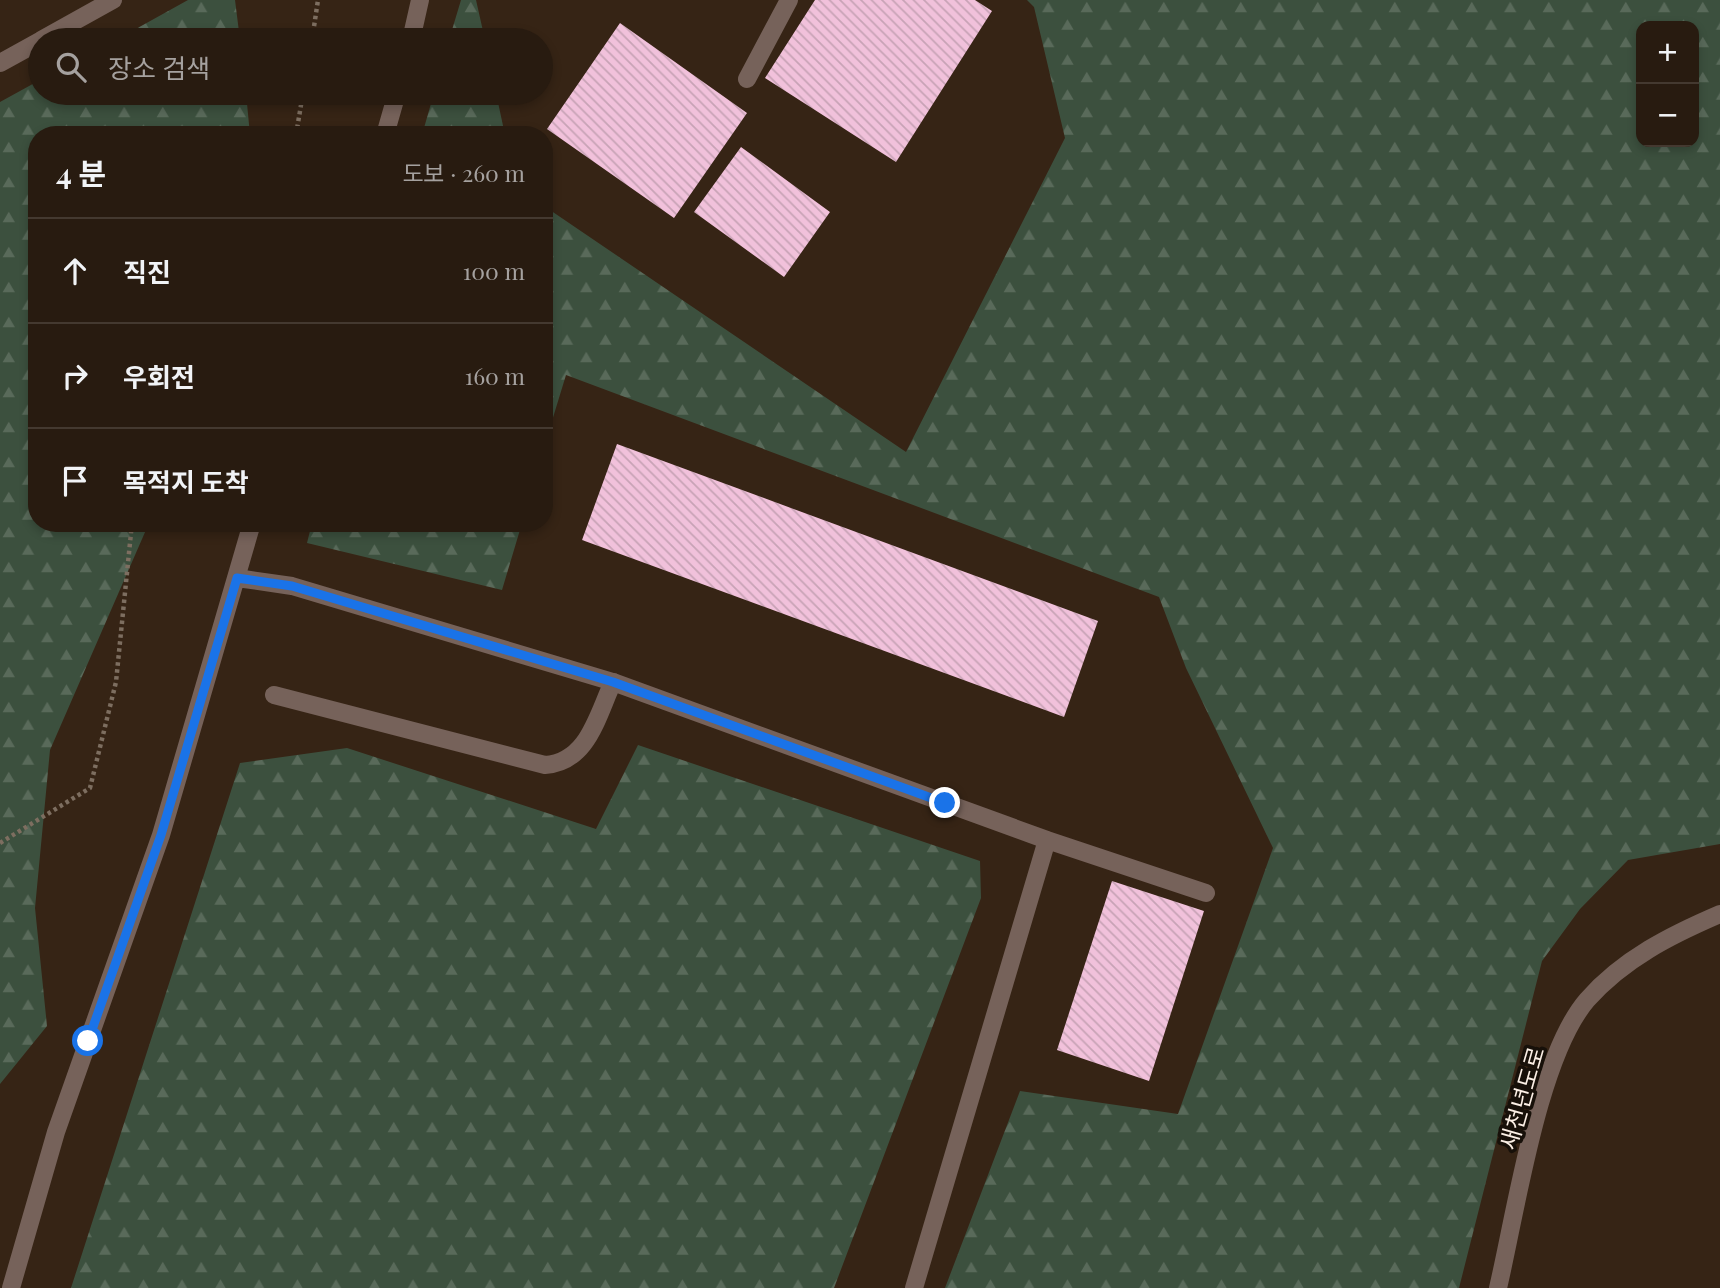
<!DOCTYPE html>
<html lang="ko">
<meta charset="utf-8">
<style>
body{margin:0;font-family:"Playfair Display","Noto Sans KR",serif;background:#302419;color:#f1f3f6}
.controls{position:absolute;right:21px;top:21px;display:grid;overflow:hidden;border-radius:14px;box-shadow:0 4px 10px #0003}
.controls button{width:63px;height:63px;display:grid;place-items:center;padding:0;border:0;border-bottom:2px solid #443930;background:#281b10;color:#f1f3f6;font:35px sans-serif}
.stop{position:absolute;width:21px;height:21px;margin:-16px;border:5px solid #1a73e8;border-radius:50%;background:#fff}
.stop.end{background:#1a73e8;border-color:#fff;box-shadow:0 2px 7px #0008}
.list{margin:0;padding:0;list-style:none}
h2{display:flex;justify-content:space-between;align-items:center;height:91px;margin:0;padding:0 28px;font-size:30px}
h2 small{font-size:23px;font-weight:400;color:#a5a19f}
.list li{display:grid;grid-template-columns:46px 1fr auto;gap:21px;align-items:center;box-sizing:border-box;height:105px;padding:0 28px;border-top:2px solid #443930}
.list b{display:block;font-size:26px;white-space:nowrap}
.list em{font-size:23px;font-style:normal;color:#a5a19f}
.icon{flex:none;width:38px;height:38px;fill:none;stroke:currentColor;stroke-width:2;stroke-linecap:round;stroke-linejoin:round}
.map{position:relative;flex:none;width:1720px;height:1288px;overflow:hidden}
.search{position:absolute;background:#281b10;box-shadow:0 4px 10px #0003;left:28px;top:28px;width:525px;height:77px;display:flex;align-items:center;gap:18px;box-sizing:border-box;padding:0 24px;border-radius:38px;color:#a5a19f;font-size:26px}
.panel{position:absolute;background:#281b10;box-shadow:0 4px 10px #0003;left:28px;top:126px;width:525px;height:406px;border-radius:28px}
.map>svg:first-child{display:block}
.forest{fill:url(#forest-firs);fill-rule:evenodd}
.building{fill:url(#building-back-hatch)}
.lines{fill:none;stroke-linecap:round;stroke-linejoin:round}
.path{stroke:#7d6e60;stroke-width:4.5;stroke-dasharray:3.5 3.5;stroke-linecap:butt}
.service{stroke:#76625a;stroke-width:18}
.minor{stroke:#76625a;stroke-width:18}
.tertiary{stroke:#76625a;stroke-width:18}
.route{stroke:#1a73e8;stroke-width:9}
.labels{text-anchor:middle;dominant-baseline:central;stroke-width:7;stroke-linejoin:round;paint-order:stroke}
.street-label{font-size:23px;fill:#fcf0e6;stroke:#171009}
</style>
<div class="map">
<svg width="1720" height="1288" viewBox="0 0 1720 1288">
<defs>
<pattern id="forest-firs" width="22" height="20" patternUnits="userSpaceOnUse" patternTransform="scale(1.75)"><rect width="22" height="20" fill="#3c503e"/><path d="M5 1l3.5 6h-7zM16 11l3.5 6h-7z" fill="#596a5a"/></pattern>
<pattern id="building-back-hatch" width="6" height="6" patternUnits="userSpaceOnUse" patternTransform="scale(1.75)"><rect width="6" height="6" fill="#f1c1db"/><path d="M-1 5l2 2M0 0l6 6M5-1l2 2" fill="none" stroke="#c8a3b6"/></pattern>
</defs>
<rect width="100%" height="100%" fill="#362415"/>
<path class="forest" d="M188,0H235L240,40H116Z
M461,0H476L485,40H449Z
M1027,0H1720V844L1628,860L1580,909L1542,961L1459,1288H945L1020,1091L1178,1114L1273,848L1186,668L1159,597L566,375L544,447V206L906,452L1065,138L1034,7ZM1641,26H1694V142H1641Z
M40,80V93H246L250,135H37V523H149L50,750L35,908L47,1026L0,1084V102Z
M434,93H496L505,135H422Z
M312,523H522L502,590L307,543Z
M638,745L980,861L981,898L834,1288H71L240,763L347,748L596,829Z"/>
<path class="building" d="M815,0H975L992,11L896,162L765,78Z
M620,23L747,113L674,218L547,129Z
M741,147L830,212L784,277L694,212Z
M617,444L1098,621L1064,717L582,540Z
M1112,881L1204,911L1149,1081L1057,1050Z"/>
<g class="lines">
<path class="path" d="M312,40L318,0
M296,135L303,93
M0,843L90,788L116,682L132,523"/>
<path class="service" d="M41,40L113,0
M0,63L40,41
M274,695L545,765C588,762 597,716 613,682"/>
<path class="minor" d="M411,40L420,0
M747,79L789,0
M385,135L397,93
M237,578L292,586L613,682L1047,840L1206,893
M11,1288L56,1132L161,835L252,523
M914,1288L1047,840"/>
<path class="tertiary" d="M1498,1288C1516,1212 1538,1057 1587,1000C1623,959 1671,935 1720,914"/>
</g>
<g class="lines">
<path class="route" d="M88,1041L161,835L237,578L292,586L613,682L945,803"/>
</g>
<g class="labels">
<g class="street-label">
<text transform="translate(1521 1098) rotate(-74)">새천년도로</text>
</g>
</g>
</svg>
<div class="controls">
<button>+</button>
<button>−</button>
</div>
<div class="stop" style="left:88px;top:1041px"></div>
<div class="stop end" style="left:945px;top:803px"></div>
<div class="search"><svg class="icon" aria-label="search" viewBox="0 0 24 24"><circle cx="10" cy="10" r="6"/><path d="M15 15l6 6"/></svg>장소 검색</div>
<section class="panel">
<h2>4 분<small>도보 · 260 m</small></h2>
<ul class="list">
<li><svg class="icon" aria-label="ahead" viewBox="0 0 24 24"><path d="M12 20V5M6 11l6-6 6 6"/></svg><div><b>직진</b></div><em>100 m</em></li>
<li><svg class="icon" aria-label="right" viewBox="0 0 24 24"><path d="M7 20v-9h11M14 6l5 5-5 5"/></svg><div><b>우회전</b></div><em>160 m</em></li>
<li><svg class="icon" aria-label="arrive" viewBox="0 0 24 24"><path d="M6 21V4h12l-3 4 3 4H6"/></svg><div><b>목적지 도착</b></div></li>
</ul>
</section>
</div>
